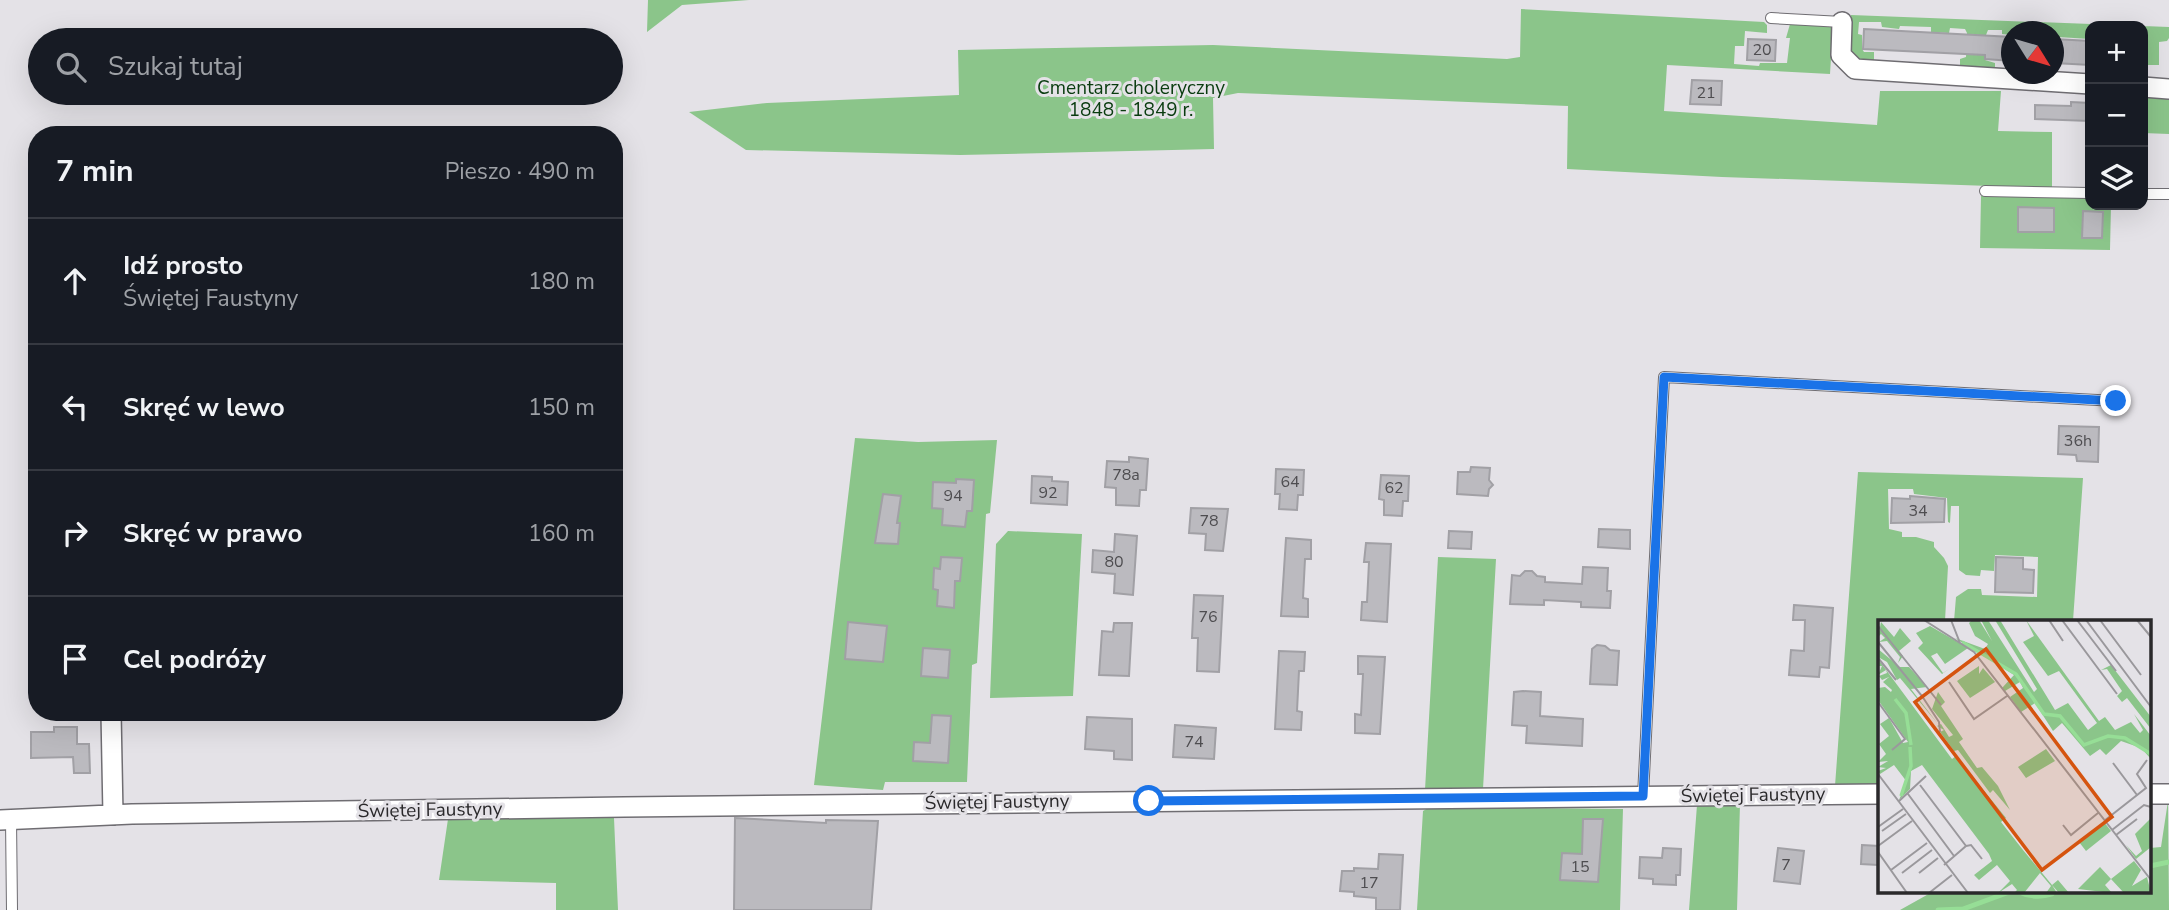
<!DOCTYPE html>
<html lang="pl">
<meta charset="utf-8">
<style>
body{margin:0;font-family:"Nunito Sans",sans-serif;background:#242831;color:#f1f3f6}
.controls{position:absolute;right:21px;top:21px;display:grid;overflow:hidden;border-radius:14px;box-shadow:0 7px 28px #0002}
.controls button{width:63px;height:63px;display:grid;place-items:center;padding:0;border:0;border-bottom:2px solid #363941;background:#171b24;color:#f1f3f6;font:35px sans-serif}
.compass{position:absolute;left:2001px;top:21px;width:63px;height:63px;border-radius:50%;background:#171b24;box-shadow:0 7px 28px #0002;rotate:127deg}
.stop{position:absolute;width:21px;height:21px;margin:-16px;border:5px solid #1a73e8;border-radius:50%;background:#fff}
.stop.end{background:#1a73e8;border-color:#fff;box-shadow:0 2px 7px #0008}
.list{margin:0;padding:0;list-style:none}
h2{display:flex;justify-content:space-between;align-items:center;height:91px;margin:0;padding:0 28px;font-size:30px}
h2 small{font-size:23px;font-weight:400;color:#9ea1a6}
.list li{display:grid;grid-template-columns:46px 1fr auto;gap:21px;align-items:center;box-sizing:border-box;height:126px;padding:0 28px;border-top:2px solid #363941}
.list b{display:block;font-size:26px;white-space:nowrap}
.list p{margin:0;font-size:23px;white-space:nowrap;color:#9ea1a6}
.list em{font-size:23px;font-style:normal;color:#9ea1a6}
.icon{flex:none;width:38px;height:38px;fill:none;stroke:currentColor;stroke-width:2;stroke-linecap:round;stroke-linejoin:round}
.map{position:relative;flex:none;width:2169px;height:910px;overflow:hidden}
.search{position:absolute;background:#171b24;box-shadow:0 7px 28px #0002;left:28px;top:28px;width:595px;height:77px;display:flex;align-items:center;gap:18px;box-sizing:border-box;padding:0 24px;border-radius:38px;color:#9ea1a6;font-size:26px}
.panel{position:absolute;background:#171b24;box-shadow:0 7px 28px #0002;left:28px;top:126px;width:595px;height:595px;border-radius:28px}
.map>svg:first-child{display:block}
.green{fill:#8bc58a}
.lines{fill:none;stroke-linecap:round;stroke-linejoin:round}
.stream{stroke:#96de96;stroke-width:5}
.building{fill:#bbbabf;stroke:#a1a0a5;stroke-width:2}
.lane-casing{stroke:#6f6d72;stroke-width:12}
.street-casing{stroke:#6f6d72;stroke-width:22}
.lane{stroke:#fff;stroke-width:10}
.street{stroke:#fff;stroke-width:19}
.route{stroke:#1a73e8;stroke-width:9}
.labels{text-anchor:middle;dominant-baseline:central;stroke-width:6;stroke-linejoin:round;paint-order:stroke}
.number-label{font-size:16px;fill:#4e4d50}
.park-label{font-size:19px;fill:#093c0f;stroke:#e4e2e7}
.street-label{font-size:19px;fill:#2a292b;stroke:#e4e2e7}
.inset-river{fill:none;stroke:#96de96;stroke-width:3.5}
.inset-road{fill:none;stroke:#9a989c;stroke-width:2}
.view{fill:#d5540f;fill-opacity:0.15;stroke:#d5540f;stroke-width:3.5}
.inset-edge{fill:none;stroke:#2a292b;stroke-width:3.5}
</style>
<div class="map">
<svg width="2169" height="910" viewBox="0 0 2169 910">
<rect width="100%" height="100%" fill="#e4e2e7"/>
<path class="green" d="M648,0H749L682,5L647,32Z
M1521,9L1764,22L1767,25V33L1745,31L1744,46H1735L1734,64L1759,66L1760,63H1787L1790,38H1786L1790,24L1833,26L1830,74L1667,65L1664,111L1877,125L1880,91H2001L1998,131L2052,132V188L1722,177L1567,169L1568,106L1238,93L1213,98L1214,149L960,155L746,150L689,112L767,103L959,95L958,50L1213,45L1507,59L1520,57Z
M1851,15L2169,27V38L2167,41L2159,42V65H2148V78L2143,77V26H2090V39L2058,37V34H2054V32H2011V35L2002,34V30H1988L1986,35L1985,60L1995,63V71L1960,67V59L1966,57L1967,33L1965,29L1950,28L1949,33L1931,32V27L1900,26L1899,29L1882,27L1881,22H1859L1858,34L1862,35V49L1864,52H1874V65H1863L1850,51Z
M2143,97H2169V134L2143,133Z
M1981,196L2090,197V205H2111L2110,250L1980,248Z
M855,438L918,442L997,440L990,513L986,514L977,663L972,665L967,782H885L883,790L814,785Z
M1858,472L2083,478L2073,621H1954L1956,597L1968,589H1981L1982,595L2037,597L2038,557L1995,555L1994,571L1981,570L1980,576L1966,575L1959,570V506H1951L1950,523L1948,522L1947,498L1914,494L1913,489H1888L1889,529L1902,532V537H1916L1934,542V547L1944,558L1948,566L1945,621H1880V786H1835Z
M1008,531L1082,534L1073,696L990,698L996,544Z
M1438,557L1496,559L1483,789L1425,790Z
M2168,801L2169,910H1900L1934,891H2150V848L2161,847Z
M1740,804L1737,910H1689L1697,805Z
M1430,807L1623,809L1620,910H1417L1423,811Z
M614,818L618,910H556V883L439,880L448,819Z"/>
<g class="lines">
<path class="stream" d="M2150,866L2169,862
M2017,891C2029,897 2040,898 2052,894V891
M1938,910L1963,909L2012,891"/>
</g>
<path class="building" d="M1864,29L2012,37V61L1985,59V55L1863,49Z
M1748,39L1776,40L1775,61L1747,60Z
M2054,39L2090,41V65L2054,63Z
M1692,80L1722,81L1721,105L1690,104Z
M2071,102L2090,103V121L2035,119V105L2071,106Z
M2018,207L2054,208V232H2018Z
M2083,211L2103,212L2102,238H2082Z
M2059,426L2099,427L2098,462L2077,461L2076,455L2058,454Z
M1129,457L1148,459L1146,490H1140L1139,506L1116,505V488L1105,487L1107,461L1129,462Z
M1471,467L1490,468L1489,480L1493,485L1489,489L1488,496L1457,494L1458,472H1470Z
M1276,469L1304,470L1303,495H1298L1297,510L1279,509L1280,494H1275Z
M1381,475L1409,476L1408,501H1403L1402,516L1384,515V500L1379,499Z
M1032,476L1052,477V481L1068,482L1067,505L1031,503Z
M956,479L974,480L972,511H967L965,527L942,525L943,509L932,508L933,482L956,483Z
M883,494L901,496L897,523H900L898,544L875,543Z
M1910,496L1945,499L1944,522L1891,523L1892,498L1910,499Z
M1191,508L1228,509L1223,551L1205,550L1206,534L1189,533Z
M1599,529L1630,530V549L1598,547Z
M1449,531L1472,532L1471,549L1448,548Z
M1115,534L1137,536L1133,595L1114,593L1115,574L1092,572L1093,550L1114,552Z
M1286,538L1311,540V559H1305L1303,598L1308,599V617L1281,616Z
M1366,543L1391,544L1387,622L1361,620L1362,602H1367L1369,562H1364Z
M941,557L962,558L960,581H955L954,608L937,606L938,590L933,589L934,568L940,569Z
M1996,557L2023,558V569L2034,570L2033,593L1995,592Z
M1583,567L1608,568L1607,591H1611L1610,608L1581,607V602L1544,600V605L1510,604L1512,575L1520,576L1525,571H1532L1537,576L1545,577V582L1582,584Z
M1194,595L1223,596L1219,672L1197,671L1198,638H1192Z
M1794,605L1833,608L1829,668L1820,667L1819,677L1789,675L1791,650L1804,651L1805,620H1793Z
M848,622L887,626L883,662L845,659Z
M1114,623H1132L1129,676L1099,675L1102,631L1113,632Z
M1597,645L1605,646L1610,650L1619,651L1617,685L1590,684L1592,649Z
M923,648L950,650L948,678L921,676Z
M1279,651L1305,652L1304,671H1299L1297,711L1302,712L1301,730L1275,729Z
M1358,656L1385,657L1380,734L1355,733V714L1361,715L1363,674H1358Z
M1523,691L1541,692L1540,716L1583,719L1582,746L1526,743L1527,726L1512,725L1514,692Z
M932,715L951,716L948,763L913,761L914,742L930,743Z
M1087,717L1132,719V760L1114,759V751L1085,749Z
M1175,725L1216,728L1214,759L1173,757Z
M54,727H77V744H89L90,773H74L73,757L31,758V732H54Z
M735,818L826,823V820L878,821L871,910H734Z
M1583,819H1603L1598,882L1560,880L1562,853L1582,854Z
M1862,845L1879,846L1878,865L1861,864Z
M1663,848L1681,849L1680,875H1676V885L1653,884V879L1639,878L1640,857L1662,858Z
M1778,848L1804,851L1800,884L1774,881Z
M1379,854L1403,855L1400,910H1376V898L1354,896V892L1340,891L1342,871H1354V868L1378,869Z"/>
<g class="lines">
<g class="lane-casing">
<path id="lane" d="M1771,18L1842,22
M1985,191L2090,193
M2143,194H2169
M1643,796L1664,377L2116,401
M11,819L12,910"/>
</g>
<g class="street-casing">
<path id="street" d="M1842,22L1841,55L1855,69L2090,84
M2143,87L2169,89
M111,712L113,815
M2150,794H2169
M0,820L132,814L624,807L1880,794"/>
</g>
<use href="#lane" class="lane"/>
<use href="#street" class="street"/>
</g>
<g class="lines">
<path class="route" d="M1149,801L1643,796L1664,377L2116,401"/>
</g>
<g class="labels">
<g class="number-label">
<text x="1762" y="50">20</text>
<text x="1706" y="93">21</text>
<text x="2078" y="441">36h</text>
<text x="1126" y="475">78a</text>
<text x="1290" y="482">64</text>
<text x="1394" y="488">62</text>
<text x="1048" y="493">92</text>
<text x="953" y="496">94</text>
<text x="1918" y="511">34</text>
<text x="1209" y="521">78</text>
<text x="1114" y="562">80</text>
<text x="1208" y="617">76</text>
<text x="1194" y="742">74</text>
<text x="1786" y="865">7</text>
<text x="1580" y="867">15</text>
<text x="1369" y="883">17</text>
</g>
<g class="park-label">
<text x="1131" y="88">Cmentarz choleryczny<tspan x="1131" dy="22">1848 - 1849 r.</tspan></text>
</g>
<g class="street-label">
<text transform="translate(1753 795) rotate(-1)">Świętej Faustyny</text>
<text transform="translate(997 802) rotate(-1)">Świętej Faustyny</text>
<text transform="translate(430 810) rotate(-1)">Świętej Faustyny</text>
</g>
</g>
<g transform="translate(1878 620)">
<rect width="273" height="273" fill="#e4e2e7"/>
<path d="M94,0H101L114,21L103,0H110L156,72L159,69L117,0H122L177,90L190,83L210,110L219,103L181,51L170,56L145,22L156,16L148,0L221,101L227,97L237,110L253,102L262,113L265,110L256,94L273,116V139L263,128L243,121L228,135L222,129L212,136L184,103L175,111L157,83L143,92L132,77L145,68L142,62L127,71L124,68L136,55L77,18L107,29L110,24L97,16L91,3ZM3,2L16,17L22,8L33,21L21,31L25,36L20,43L22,37L9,21L1,22L7,18L3,14L0,17ZM52,6L90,28L67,44L59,33L53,36L65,53L71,49L64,54L40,28L45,23L38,13ZM0,29L22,47H31L49,67L33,69L60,104L22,58L19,60L9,42L0,37ZM0,39L74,139L78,136L128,198L123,202L145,230L174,265L180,260L191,273H181L174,265L179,273H168L173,266L162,253L146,273H136L139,270L134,264L120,273L132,261L119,245L101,260L96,255L114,241L111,234L44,145L33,151L32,169L21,180L29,162L16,145L2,154L0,151L8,148L0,147L10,141L0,142L8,134L1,124L11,116L2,104L11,98L25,123L30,122L0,80V68L7,67L13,72L14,70L5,62L11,57L4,60L1,56L9,53L8,50L0,55L4,46H0ZM233,45L273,97V109L249,78L244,82L239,76L244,71L229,49L223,50ZM101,46V54L105,48L117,62L92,78L79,61ZM60,72L67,82L63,86L85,119L81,122L99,148L104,147L120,166L132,190L115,170L112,173L80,130L76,131L62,112L66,110L59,106L63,104L71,117L75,115L54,89ZM168,129L177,141L148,158L140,147ZM273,198V227L258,239L248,225L258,236L264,231L257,214ZM226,202L233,211L208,231L201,222ZM256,241L263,250L254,266L269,257L273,273H246L233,259L227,265L234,273L200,269L222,247L233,259Z" fill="#8bc58a"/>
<path class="inset-river" d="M84,22L138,54L166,94L182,96L206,125L230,116L247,118L273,134M17,79L28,93L33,125M23,176L33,146L32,127"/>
<path class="inset-road" d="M46,0L96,32L273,260M73,0L82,23M171,0L185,21M184,0L239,74M199,0L238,51M208,0L273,87M222,0L263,55M259,0L273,17M0,6L63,85M0,22L44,76L61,102L62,112M0,38L18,60M71,62L96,99L129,76M0,82L27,119L14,130M235,143L259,175M0,154L90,273M42,165L88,226M30,174L76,236M20,182L48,156M226,201L268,168L259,154L269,140M185,205L193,215L220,193M0,207L25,189M234,210L266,185L273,187M4,211L28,194M238,215L259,199M0,226L34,201M88,226L93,225L104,239M0,232L29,273M66,245L88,226M13,250L49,223M24,253L54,230M41,253L60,238M51,273L74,255"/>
<path class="view" d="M108,29L234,197L164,250L37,82Z"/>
<rect width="273" height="273" class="inset-edge"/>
</g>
</svg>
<div class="controls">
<button>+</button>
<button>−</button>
<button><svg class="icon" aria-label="layers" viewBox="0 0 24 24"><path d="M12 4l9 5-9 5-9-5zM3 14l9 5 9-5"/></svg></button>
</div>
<svg class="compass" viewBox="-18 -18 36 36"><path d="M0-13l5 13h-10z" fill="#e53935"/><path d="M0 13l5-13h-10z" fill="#9ea1a6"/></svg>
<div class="stop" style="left:1149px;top:801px"></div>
<div class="stop end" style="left:2116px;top:401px"></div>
<div class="search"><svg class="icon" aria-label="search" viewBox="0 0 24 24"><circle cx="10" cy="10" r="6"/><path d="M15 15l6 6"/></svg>Szukaj tutaj</div>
<section class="panel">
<h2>7 min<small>Pieszo · 490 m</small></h2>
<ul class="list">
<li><svg class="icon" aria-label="ahead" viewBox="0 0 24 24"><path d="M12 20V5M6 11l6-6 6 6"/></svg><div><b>Idź prosto</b><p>Świętej Faustyny</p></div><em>180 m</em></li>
<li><svg class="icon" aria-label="left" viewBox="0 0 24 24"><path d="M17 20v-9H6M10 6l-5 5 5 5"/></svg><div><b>Skręć w lewo</b></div><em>150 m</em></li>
<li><svg class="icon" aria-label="right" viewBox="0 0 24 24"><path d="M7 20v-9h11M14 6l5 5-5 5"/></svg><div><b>Skręć w prawo</b></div><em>160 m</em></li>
<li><svg class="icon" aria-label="arrive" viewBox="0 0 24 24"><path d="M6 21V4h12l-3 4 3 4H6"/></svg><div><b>Cel podróży</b></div></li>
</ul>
</section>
</div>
